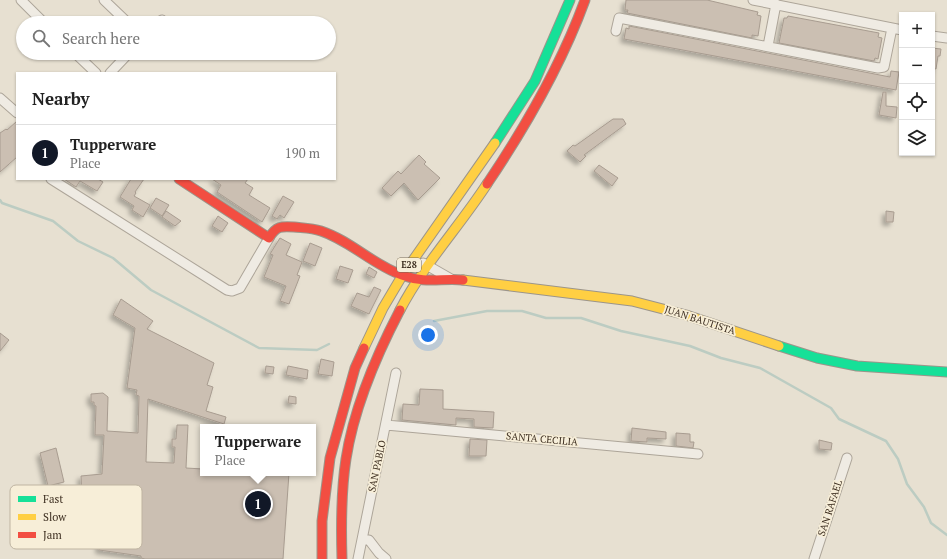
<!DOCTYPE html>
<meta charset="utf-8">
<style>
body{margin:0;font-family:"PT Serif",serif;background:#f2f2f2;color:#222}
.controls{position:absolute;right:12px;top:12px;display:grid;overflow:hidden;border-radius:0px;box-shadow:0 1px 3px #0004}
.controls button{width:36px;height:36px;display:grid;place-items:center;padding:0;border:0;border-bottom:1px solid #e0e0e0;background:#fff;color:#222;font:20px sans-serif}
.you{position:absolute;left:428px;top:335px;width:14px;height:14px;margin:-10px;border:3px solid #fff;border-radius:50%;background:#1a73e8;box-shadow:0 0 0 6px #1a73e833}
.badge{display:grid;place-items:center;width:26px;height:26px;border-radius:50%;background:#111827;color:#fff;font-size:13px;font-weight:700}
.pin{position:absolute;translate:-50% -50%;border:2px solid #fff;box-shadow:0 1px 4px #0006}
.popup{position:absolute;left:200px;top:424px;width:116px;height:52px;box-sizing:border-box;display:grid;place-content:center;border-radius:0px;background:#fff;filter:drop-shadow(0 1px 3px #0005);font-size:13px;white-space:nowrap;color:#767676}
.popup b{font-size:15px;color:#222}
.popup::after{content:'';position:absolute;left:50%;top:100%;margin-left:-8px;border:8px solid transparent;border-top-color:#fff}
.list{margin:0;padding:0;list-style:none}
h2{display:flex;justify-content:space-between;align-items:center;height:52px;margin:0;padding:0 16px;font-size:17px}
h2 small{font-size:13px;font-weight:400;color:#767676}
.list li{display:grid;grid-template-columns:26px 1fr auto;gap:12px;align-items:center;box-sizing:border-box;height:56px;padding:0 16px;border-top:1px solid #e0e0e0}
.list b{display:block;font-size:15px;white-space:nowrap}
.list p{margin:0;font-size:13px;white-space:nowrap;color:#767676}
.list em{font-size:13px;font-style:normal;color:#767676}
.icon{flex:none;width:22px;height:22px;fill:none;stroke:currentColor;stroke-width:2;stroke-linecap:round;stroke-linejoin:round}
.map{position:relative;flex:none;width:947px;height:559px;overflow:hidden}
.search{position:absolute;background:#fff;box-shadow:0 1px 3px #0004;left:16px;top:16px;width:320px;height:44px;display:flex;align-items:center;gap:10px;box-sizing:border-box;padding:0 14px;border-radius:22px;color:#767676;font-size:15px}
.panel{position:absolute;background:#fff;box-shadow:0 1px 3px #0004;left:16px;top:72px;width:320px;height:108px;border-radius:0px}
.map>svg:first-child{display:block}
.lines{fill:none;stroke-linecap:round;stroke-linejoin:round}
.stream{stroke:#bcccc2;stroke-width:2.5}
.building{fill:#cbbfb2;stroke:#a89c90;filter:url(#shadow)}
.street-casing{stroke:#ada599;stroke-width:11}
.fast-casing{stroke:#9c958a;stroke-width:11}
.slow-casing{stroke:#9c958a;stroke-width:11}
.jam-casing{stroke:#9c958a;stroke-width:11}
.street{stroke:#efebe3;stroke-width:9}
.fast{stroke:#16e098;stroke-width:9}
.slow{stroke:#ffcf43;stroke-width:9}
.jam{stroke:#f24e42;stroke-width:9}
.labels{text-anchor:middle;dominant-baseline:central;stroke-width:3.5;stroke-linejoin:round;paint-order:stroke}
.shield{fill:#f7eed8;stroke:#756857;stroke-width:1}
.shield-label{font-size:9px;font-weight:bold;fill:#3d2e20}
.street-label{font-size:10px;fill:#3d2e20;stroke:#f7eed8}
.key{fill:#f7eed8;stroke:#bfb4a1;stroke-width:1}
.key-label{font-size:11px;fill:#3d2e20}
</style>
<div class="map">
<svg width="947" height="559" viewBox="0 0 947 559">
<defs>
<filter id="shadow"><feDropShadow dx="-3.5" dy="3.5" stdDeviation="2" flood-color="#0004"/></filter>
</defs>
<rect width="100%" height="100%" fill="#e7e0d1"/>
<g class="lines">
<path class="stream" d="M0,200L2,203L53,221L78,241L113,258L151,290L259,348L317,350L329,344
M434,321L487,311H522L546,318H581L621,331L690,346L721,358L760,368L831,408L839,419L886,441L898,459L907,484L924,507L931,523L947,535"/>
</g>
<path class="building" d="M626,0H707L758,12L757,15L761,16L758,36L752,35V38L627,13L628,10H625Z
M788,16L879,33L878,37L882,38L878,59L875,58L874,61L779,43L784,18H787Z
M629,26L890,77L891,71L899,72L896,90L624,39L626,28L629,29Z
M932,48L941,49L940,56H938L936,69L932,68Z
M883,92H886V106L897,107L896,118L879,115Z
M613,119H623L626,124L584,155L586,156L580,162L567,151L573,145L575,146Z
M17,121V157L0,172V133L6,129L7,130Z
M419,155L426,162L424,164L440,178L418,200L404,183L391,196L382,188L398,171L401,174Z
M599,165L618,178L612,186L594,171Z
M64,179H98L103,182L97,191L80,181L76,187Z
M131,179H144L135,192L136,193L134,196L150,205L143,217L132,210L134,206L120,197Z
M212,179H248L245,183L253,188L249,195L270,208L262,222L217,192L221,185Z
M283,196L294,202L284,218L280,215L277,219L272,216Z
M156,198L169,205L162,216L150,208Z
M166,211L181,221L175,226L162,217Z
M886,211L894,212L893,222H886Z
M218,216L228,223L222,232L212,226Z
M280,238L291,244L286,255L302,262L297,275L300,276L289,304L280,301L286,286L264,277L273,255L270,254Z
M310,243L322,248L315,266L303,261Z
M340,266L353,270L348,283L336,279Z
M369,267L377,272L374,278L366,274Z
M374,287L381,290L369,314L351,306L357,293L369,297Z
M121,299L153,321L147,329L214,363L207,385L213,387L206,411L226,417L224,424L148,399L146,462L174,463L175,447H172V439H176L177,425H188L186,468L203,469V473H289L283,559H145L141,558V556L99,550L101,494L82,496L81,476L102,474L104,435H95L96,406L94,405V402H91V394L103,393L108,397L107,431L138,433L139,396L136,395L137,390L127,388L135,328L113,315Z
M0,333L9,340L0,351Z
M321,359L334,362L332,376L318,374Z
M266,366L274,367L273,374L265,373Z
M288,366L308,370L307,379L286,375Z
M420,389L443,390V409L494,412L493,428L474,427V419L456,418V425L402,420L403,404L419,405Z
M289,396L296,397V404L288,403Z
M632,428L666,432V439L647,438V442L631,441Z
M676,433L690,434V442H694L693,448L676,446Z
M470,439L487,440L486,456H469Z
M819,440L832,443L831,450L819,449Z
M56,448L64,482L48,486L40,453Z"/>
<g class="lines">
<g class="street-casing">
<path id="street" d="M21,0L44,23
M104,0L128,23
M753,0L902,30
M158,23L162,20
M616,31L619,18L878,68L884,67L892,28
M932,36L947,38
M768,46L776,4
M75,53L96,73
M110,73L129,53
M0,98L17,113
M51,179L227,290L232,291L240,288L269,238
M423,263L451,279
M386,425L698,454
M362,540H369L379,553L386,559
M358,559L396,373
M814,559L847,458"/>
</g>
<g class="fast-casing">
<path id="fast" d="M495,143L535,81L570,0
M779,346L817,358L857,366L947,372"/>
</g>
<g class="slow-casing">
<path id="slow" d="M463,280L632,301L686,315L779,346
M400,310C424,264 459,227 487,184
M364,348L383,308L402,276L495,143"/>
</g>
<g class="jam-casing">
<path id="jam" d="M179,179L269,238C276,226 281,226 294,227C303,228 312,228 321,231C351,241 373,265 402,275C426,284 440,278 463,280
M487,184C526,126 561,66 585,0
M322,559V521L330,458L355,368L364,348
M342,559C341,526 341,491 346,459C354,407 376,356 400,310"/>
</g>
<use href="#street" class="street"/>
<use href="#fast" class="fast"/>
<use href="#slow" class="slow"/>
<use href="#jam" class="jam"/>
</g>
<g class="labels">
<rect class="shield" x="397" y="258" width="24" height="14" rx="3"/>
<g class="shield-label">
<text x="409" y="265">E28</text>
</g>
<g class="street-label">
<text transform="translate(700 320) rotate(18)">JUAN BAUTISTA</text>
<text transform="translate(542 439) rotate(5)">SANTA CECILIA</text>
<text transform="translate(377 466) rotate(-78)">SAN PABLO</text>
<text transform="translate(830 508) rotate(-72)">SAN RAFAEL</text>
</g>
</g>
<rect x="10" y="485" width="132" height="64" rx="6" class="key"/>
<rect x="18" y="496" width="18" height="6" fill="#16e098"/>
<rect x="18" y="514" width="18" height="6" fill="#ffcf43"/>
<rect x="18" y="532" width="18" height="6" fill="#f24e42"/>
<g class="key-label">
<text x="43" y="503">Fast</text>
<text x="43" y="521">Slow</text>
<text x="43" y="539">Jam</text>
</g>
</svg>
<div class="controls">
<button>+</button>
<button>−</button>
<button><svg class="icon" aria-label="locate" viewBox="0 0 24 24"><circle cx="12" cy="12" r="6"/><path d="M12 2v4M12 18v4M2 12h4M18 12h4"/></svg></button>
<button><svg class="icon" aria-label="layers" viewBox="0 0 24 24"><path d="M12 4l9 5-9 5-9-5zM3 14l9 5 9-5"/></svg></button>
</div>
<div class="you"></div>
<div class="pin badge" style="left:258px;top:504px">1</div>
<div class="popup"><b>Tupperware</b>Place</div>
<div class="search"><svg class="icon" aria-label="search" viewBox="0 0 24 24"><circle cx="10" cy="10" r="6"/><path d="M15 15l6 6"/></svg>Search here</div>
<section class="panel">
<h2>Nearby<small></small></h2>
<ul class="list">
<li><span class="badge">1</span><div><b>Tupperware</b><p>Place</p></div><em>190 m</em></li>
</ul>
</section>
</div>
